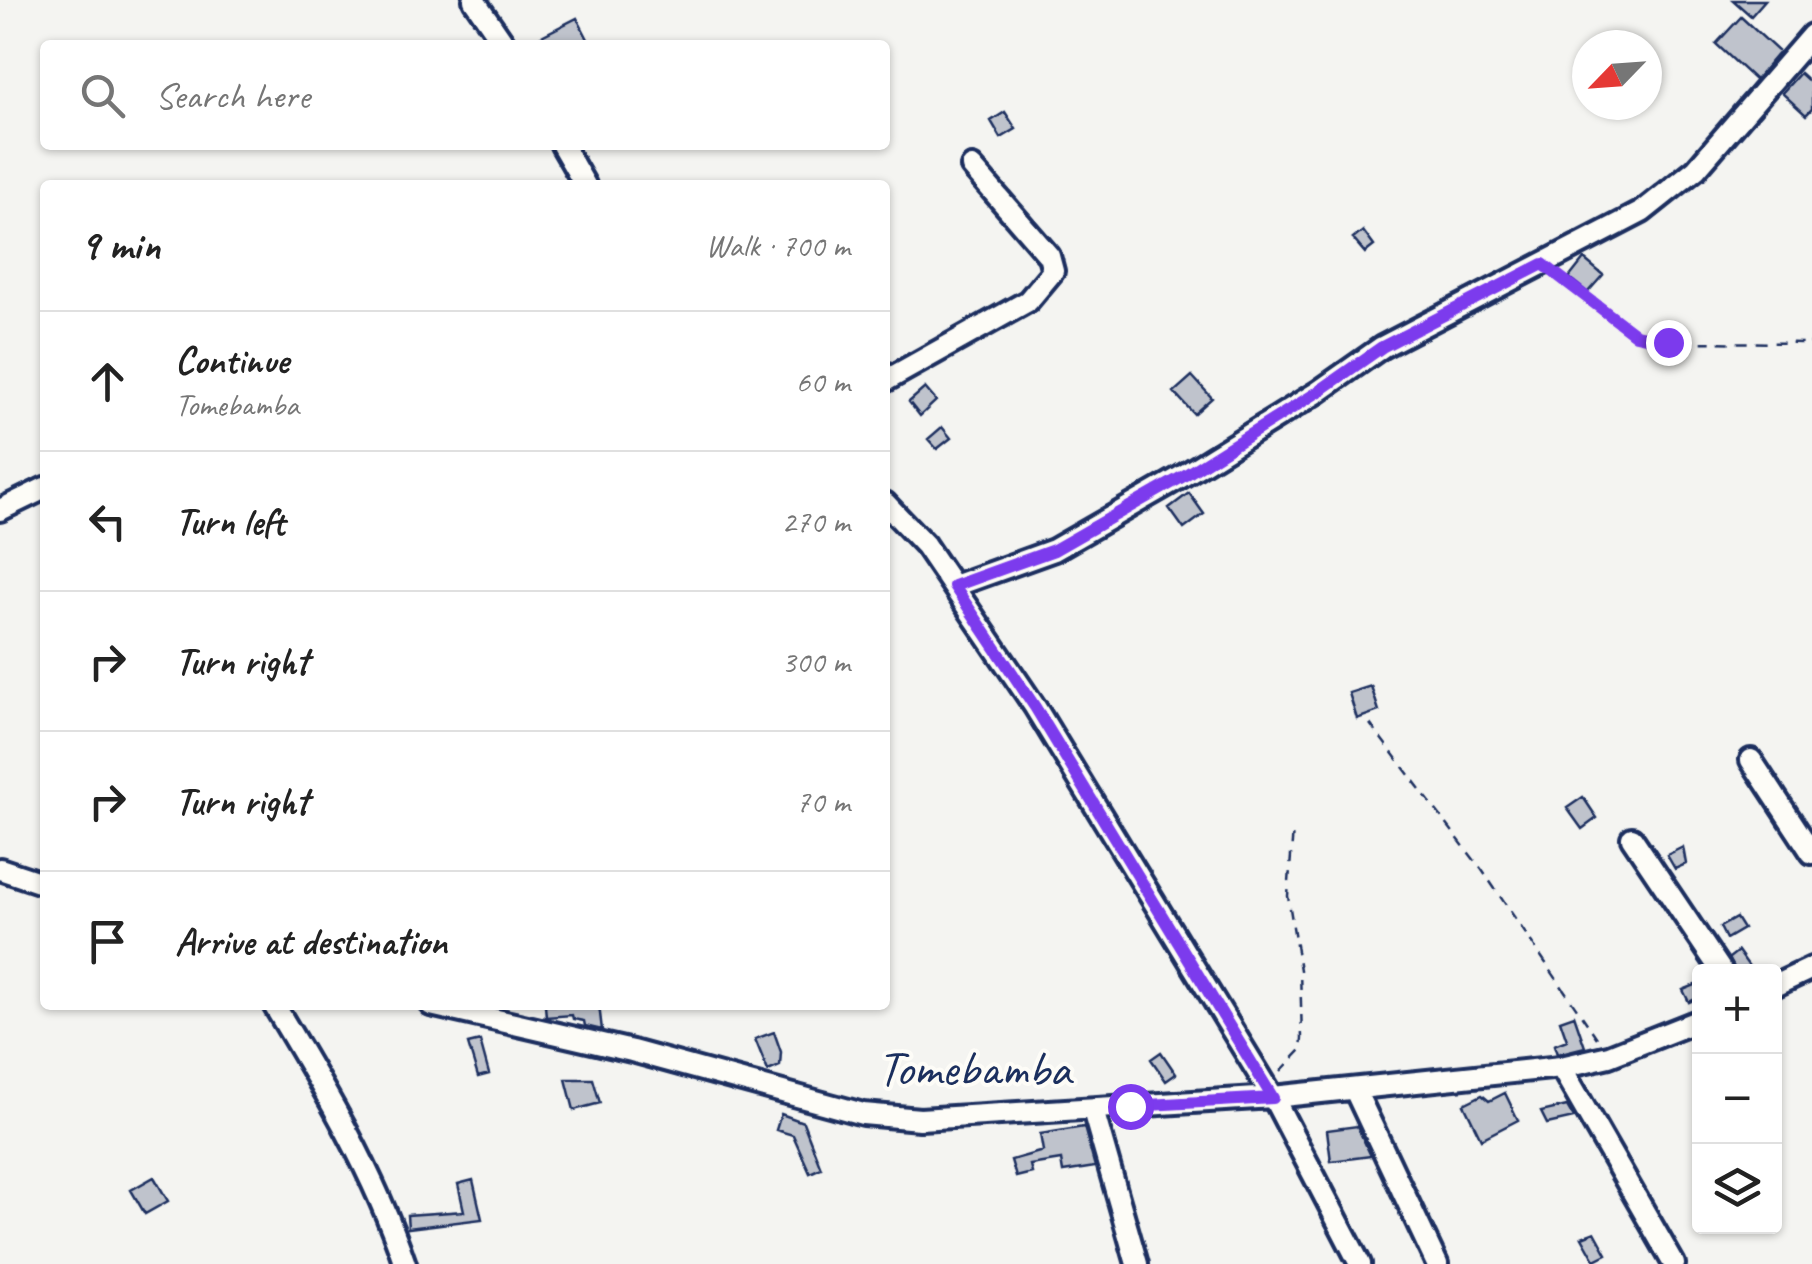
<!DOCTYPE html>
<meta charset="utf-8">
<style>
body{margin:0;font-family:Caveat,sans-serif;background:#f6f6f6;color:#222}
.controls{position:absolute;right:30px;bottom:30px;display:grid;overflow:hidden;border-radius:10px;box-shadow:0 2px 8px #0004}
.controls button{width:90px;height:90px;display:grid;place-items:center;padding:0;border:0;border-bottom:2px solid #e0e0e0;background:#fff;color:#222;font:50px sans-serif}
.compass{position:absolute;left:1572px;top:30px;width:90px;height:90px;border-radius:50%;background:#fff;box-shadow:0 2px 8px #0004;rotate:245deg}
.stop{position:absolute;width:30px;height:30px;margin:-22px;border:8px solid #7c3aed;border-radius:50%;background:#fff}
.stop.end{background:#7c3aed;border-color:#fff;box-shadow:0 2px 10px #0008}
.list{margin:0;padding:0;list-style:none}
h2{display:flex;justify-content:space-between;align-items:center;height:130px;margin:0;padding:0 40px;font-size:42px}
h2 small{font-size:32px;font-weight:400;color:#767676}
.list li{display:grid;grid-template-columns:65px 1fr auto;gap:30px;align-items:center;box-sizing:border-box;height:140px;padding:0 40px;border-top:2px solid #e0e0e0}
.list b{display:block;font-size:38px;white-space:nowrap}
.list p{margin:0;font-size:32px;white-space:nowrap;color:#767676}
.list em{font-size:32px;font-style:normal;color:#767676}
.icon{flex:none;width:55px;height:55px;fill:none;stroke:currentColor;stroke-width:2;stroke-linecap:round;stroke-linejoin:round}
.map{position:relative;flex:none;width:1812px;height:1264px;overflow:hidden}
.search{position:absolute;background:#fff;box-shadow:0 2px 8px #0004;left:40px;top:40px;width:850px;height:110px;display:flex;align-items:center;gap:25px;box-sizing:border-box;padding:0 35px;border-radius:10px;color:#767676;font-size:38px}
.panel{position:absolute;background:#fff;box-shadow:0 2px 8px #0004;left:40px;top:180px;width:850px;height:830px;border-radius:10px}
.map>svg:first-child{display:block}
.building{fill:#bfc3cc;stroke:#1b2f5e;stroke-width:2.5}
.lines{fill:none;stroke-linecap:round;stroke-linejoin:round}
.minor-casing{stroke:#1b2f5e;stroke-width:28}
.path{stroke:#1b2f5e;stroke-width:2.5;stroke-dasharray:10 8;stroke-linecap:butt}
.minor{stroke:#fdfcf7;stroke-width:20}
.route{stroke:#7c3aed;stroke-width:12}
.labels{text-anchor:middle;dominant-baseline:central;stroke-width:8;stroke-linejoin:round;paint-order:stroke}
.street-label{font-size:50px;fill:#1b2f5e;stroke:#fdfcf7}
</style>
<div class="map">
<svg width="1812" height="1264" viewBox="0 0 1812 1264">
<rect width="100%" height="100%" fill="#f4f4f1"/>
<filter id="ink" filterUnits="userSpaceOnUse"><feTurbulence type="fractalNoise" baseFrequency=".01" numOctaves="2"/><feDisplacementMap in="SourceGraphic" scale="20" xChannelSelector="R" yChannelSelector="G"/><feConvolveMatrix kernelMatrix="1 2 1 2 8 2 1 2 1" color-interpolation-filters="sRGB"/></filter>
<g filter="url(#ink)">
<path class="building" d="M1733,0H1765L1751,16Z
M1741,17L1779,52L1755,80L1716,44Z
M577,18L591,45H524Z
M1800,73L1812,84V109L1806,115L1782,93Z
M1005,112L1016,129L1001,138L991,121Z
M1363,231L1374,246L1365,253L1353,239Z
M1584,259L1603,275L1587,293L1569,278Z
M1192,376L1212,398L1194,414L1174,392Z
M925,388L936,401L920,416L909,402Z
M942,427L951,438L937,449L928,439Z
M1189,493L1204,514L1184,529L1169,508Z
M1371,686L1379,711L1357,719L1349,693Z
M1583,797L1597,818L1582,829L1567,808Z
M1683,847L1686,864L1675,869L1667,855Z
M1736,918L1743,929L1726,939L1720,927Z
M1738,951L1753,972H1736L1729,958Z
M1700,983V997L1689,1002L1683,990Z
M545,1005H599L602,1030L585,1026L584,1021L573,1019L572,1015L546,1017Z
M1574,1015L1585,1047L1557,1054L1554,1045L1567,1040L1560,1020Z
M774,1032L781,1052L780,1066L768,1071L755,1039Z
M480,1041L489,1074L478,1077L468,1044Z
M1161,1052L1176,1074L1166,1081L1151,1059Z
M566,1079H593L600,1103L574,1110Z
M1505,1093L1518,1120L1481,1139L1464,1104L1482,1095L1489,1101Z
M1567,1106L1574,1118L1547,1124L1541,1112Z
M781,1114L803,1122L821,1168L810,1173L793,1135L776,1130Z
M1357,1126L1371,1156L1331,1161L1327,1130Z
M1084,1127L1095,1167L1063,1172L1061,1160L1030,1165L1032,1173L1016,1177L1011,1160L1043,1151L1040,1134Z
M154,1177L168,1201L145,1214L131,1190Z
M473,1180L482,1219L408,1228L407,1215L464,1211L458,1184Z
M1595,1232L1607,1254L1595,1260L1582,1237Z"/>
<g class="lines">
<g class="minor-casing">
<path id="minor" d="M474,0L505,45
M562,145L585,185
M885,381L1028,301L1053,271L1049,256L972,167
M885,503L925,545L1035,707L1273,1097L1360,1264
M0,510L45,488
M954,586L1054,550L1181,477L1318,392L1382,347L1642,212L1696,169L1812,35
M1751,760L1812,853
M1632,838L1722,972
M0,869L45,884
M1774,986L1812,968
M274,1005C324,1088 374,1172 405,1264
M431,1005L632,1051L863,1114L920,1119L1273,1097L1561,1067L1609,1056L1700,1020
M1561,1067L1674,1264
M1355,1090L1437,1264
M1093,1110L1137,1264"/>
</g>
<path class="path" d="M1560,277L1636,335L1668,342L1812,343
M1370,724L1482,870L1597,1038
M1281,1071L1301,1050L1302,1038L1300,970L1288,896L1293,829"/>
<use href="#minor" class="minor"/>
</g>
</g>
<g class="lines" filter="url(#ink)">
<path class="route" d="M1130,1106L1273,1098L1035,707L954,586L1054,550L1182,477L1318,392L1382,347L1543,264L1636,335L1668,342"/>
</g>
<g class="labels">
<g class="street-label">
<text x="974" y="1068">Tomebamba</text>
</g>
</g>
</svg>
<div class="controls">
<button>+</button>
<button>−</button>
<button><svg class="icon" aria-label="layers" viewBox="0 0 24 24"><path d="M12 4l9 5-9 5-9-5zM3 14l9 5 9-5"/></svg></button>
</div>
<svg class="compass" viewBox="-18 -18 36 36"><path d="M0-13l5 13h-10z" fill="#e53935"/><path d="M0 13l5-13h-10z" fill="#767676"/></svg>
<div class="stop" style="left:1130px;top:1106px"></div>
<div class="stop end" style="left:1668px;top:342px"></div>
<div class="search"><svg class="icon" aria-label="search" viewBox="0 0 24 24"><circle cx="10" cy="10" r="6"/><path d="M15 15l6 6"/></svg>Search here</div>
<section class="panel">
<h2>9 min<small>Walk · 700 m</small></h2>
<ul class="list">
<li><svg class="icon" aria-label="ahead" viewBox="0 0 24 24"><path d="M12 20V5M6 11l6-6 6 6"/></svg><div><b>Continue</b><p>Tomebamba</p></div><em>60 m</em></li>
<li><svg class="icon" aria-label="left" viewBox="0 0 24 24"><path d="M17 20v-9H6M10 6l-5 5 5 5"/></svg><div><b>Turn left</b></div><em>270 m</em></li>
<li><svg class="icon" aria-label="right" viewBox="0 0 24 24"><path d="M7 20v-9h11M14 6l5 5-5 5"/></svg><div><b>Turn right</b></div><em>300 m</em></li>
<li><svg class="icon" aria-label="right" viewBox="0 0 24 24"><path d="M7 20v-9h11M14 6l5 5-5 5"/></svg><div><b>Turn right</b></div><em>70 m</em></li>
<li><svg class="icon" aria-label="arrive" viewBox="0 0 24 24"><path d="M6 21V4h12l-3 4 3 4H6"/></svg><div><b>Arrive at destination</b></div></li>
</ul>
</section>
</div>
